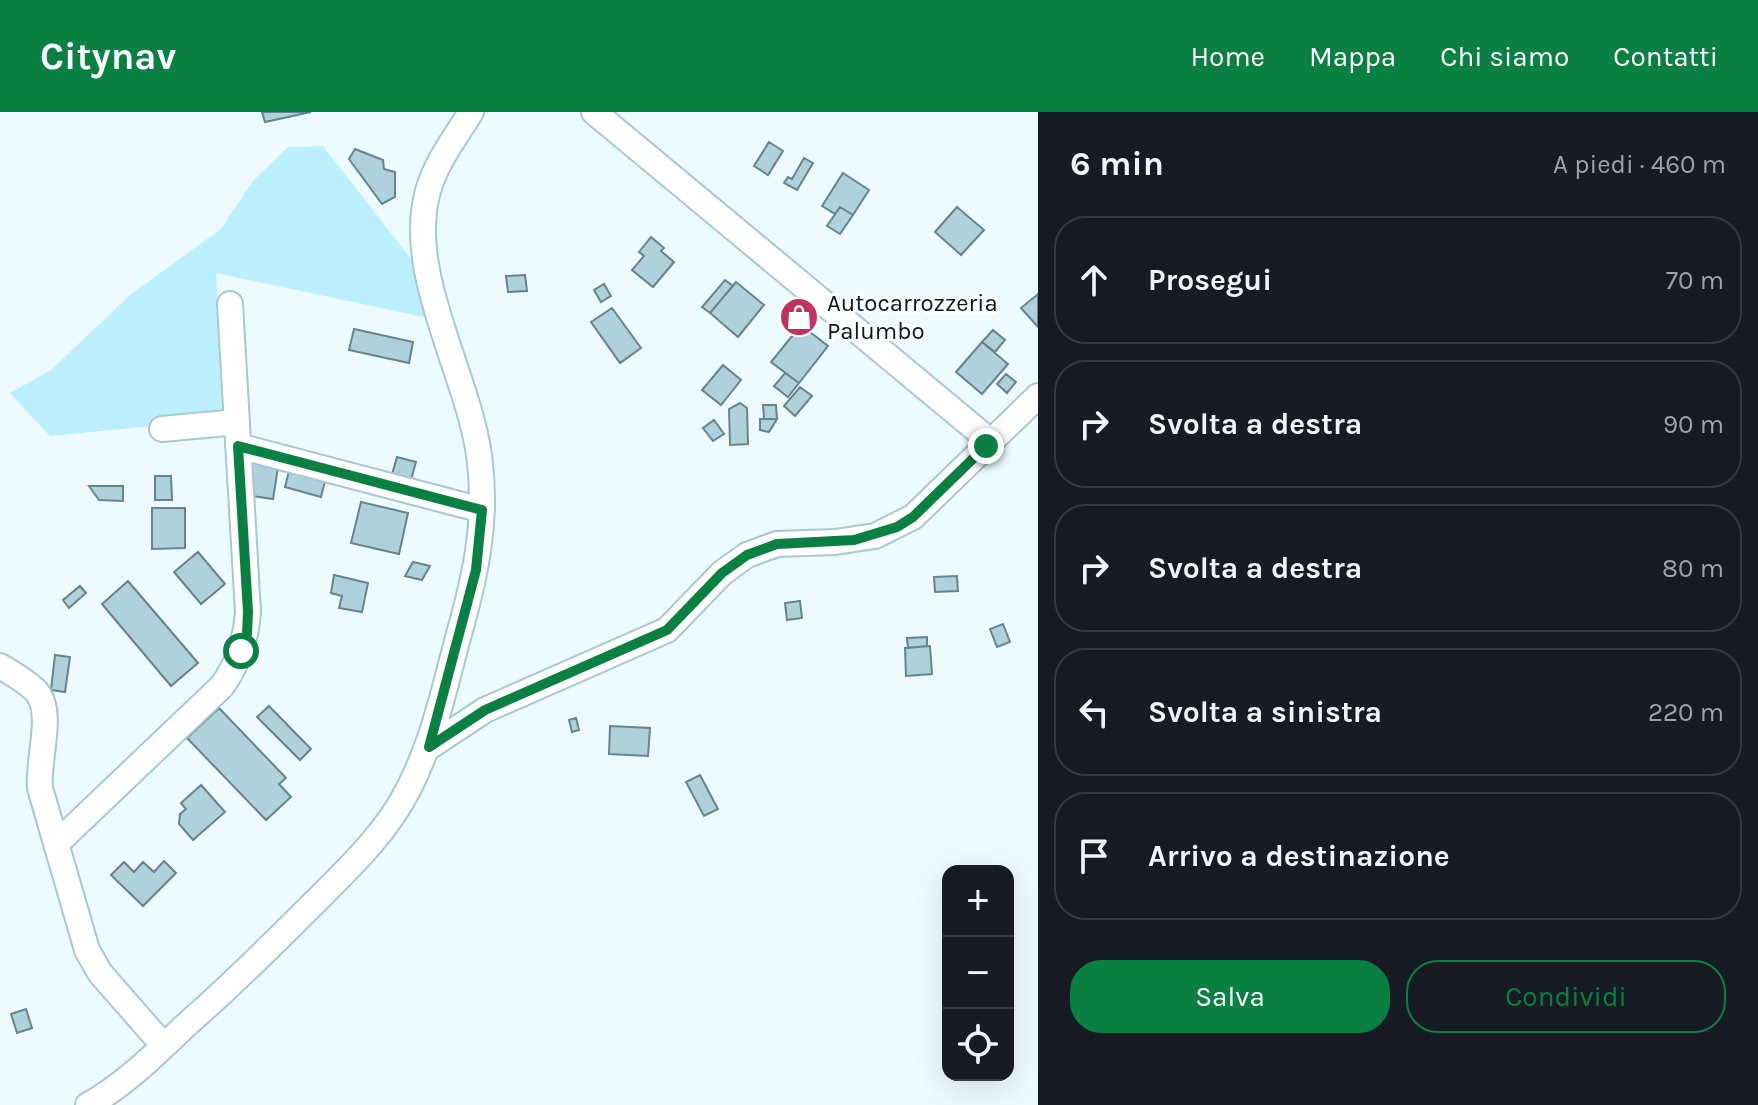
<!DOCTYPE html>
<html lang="it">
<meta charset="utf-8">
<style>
body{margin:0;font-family:Karla,sans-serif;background:#20242c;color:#f1f3f6}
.controls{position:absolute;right:24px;bottom:24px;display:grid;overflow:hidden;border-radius:16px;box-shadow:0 8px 32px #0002}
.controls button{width:72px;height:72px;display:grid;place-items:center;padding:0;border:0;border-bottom:2px solid #363941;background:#171b24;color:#f1f3f6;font:40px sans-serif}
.stop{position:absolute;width:24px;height:24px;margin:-18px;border:6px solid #0b8043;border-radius:50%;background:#fff}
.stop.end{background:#0b8043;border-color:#fff;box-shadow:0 2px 8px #0008}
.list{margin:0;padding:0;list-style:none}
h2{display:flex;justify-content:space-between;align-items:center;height:104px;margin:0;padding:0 32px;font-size:34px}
h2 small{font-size:26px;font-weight:400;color:#9ea1a6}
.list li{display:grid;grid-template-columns:52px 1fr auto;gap:24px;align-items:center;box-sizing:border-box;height:128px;margin:0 16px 16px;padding:0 16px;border:2px solid #363941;border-radius:32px}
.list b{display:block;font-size:30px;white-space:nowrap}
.list em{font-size:26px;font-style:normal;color:#9ea1a6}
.actions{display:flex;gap:16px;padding:24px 32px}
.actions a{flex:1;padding:18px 0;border:2px solid #0b8043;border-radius:32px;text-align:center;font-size:28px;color:#0b8043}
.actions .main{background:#0b8043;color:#fff}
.icon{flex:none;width:44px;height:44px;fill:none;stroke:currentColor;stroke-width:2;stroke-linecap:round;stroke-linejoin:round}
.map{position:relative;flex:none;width:1038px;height:993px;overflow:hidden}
header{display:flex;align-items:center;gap:48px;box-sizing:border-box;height:112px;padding:0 40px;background:#0b8043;color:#fff}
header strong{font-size:38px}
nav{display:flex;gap:44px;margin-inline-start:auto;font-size:28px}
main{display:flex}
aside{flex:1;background:#171b24}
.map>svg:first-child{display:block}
.green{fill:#bceffe}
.building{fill:#afd1db;stroke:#65848d;stroke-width:2}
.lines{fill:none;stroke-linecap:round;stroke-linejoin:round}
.minor-casing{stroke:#a7c8d2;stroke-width:28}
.minor{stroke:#fff;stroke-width:24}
.route{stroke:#0b8043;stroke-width:10}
.labels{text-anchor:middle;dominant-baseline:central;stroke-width:6;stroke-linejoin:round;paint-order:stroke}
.poi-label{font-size:24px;fill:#0a171a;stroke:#fff;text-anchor:start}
</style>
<header>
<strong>Citynav</strong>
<nav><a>Home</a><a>Mappa</a><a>Chi siamo</a><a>Contatti</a></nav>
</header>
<main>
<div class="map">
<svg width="1038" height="993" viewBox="0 0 1038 993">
<rect width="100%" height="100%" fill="#edfbff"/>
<path class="green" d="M323,34L415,152L428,206L216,161L225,307L50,324L10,281L51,258L130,183L221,117L253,69L288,35Z"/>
<path class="building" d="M262,0H311L265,10Z
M769,30L783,39L768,63L754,54Z
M355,37L383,48L384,57L395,60V85L382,92L349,47Z
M804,46L813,51L797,78L784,71L788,65L792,67Z
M843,61L869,78L853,103L840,95L835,102L822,94Z
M840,95L853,103L840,122L827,114Z
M957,95L984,118L961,143L935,120Z
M651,125L664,136L661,139L674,150L653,175L632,158L644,144L639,140Z
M525,163L527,179L508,180L506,164Z
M725,168L733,174L710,201L702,195Z
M736,170L764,193L738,225L710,201Z
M604,172L611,184L601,190L594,178Z
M1038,182V215L1021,196Z
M612,196L641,236L620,251L591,210Z
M801,213L828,234L799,271L771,250Z
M354,217L413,230L409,251L349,238Z
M993,218L1005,228L995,240L982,230Z
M982,230L1008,252L982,282L956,260Z
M723,253L741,268L721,293L702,278Z
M785,261L799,271L788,285L774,274Z
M1006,262L1016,270L1007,281L997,272Z
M800,275L812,284L795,304L784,294Z
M740,291L747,296L748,332L730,333L729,297Z
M763,293H776L777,307H764Z
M760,307H777L769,320L760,318Z
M714,308L724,322L713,329L703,316Z
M397,345L416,350L410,371L391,366Z
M250,347L278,355L273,387L246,383Z
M289,359L325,369L321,385L285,375Z
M155,364H171L172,388H155Z
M89,374H123V389L99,388Z
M361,390L408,401L399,442L351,431Z
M152,396H185V436L152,437Z
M198,440L225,472L201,492L174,460Z
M413,450L430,454L422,468L405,464Z
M334,463L368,471L362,500L339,496L342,484L331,481Z
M957,464L958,479L935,480L934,465Z
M128,469L198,551L171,574L102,492Z
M80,474L86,481L69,496L63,488Z
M800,489L802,506L787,508L785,491Z
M1003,512L1010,530L997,535L990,517Z
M927,525V534L908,536L907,526Z
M930,534L932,562L906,564L905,536Z
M55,543L70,545L65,580L51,578Z
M269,594L311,637L300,648L257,605Z
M219,596L286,666L279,672L291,685L266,708L187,626Z
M576,606L579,618L572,620L569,608Z
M610,614L650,616L648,644L609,642Z
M700,663L718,697L704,704L686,670Z
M201,673L225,700L193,728L179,712L180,702L186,697L181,691Z
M164,749L176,761L143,794L111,763L124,750L134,760L143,750L154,760Z
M26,897L32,916L17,921L11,902Z"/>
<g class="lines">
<g class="minor-casing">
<path id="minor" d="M594,0L990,329
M162,317L237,310
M238,334L482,398
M0,554C12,561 26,569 36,579C55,600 37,648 40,676L87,838L100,861L163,933
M429,635L485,598L667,518L722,461L747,443L777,432L835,430L875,424L913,405L1038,284
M56,732L222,574C238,552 246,527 248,500L230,192
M88,993C131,970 167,929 204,897C243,862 280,825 317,788C351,754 387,720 409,676C434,627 445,574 459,522C476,462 488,406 479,343C467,260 405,160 428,79C436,50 455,26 471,0"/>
</g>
<use href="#minor" class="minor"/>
</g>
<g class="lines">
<path class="route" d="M241,539L247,522L248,500L238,334L482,398L476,458L429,635L485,598L667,518L722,461L747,443L777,432L854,428L897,415L913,405L986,334"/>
</g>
<defs>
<g id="shop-disc" transform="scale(2)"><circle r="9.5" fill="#c1335e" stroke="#fff"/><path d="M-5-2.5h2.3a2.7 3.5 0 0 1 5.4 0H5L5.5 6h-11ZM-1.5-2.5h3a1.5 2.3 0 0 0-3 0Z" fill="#fff"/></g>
</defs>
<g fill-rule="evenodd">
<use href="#shop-disc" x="799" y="205"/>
</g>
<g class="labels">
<g class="poi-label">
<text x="827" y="191">Autocarrozzeria<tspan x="827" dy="28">Palumbo</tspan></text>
</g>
</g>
</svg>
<div class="controls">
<button>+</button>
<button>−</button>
<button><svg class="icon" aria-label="locate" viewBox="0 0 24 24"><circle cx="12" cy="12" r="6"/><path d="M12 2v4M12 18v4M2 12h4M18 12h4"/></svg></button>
</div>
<div class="stop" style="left:241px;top:539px"></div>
<div class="stop end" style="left:986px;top:334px"></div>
</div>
<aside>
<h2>6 min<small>A piedi · 460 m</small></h2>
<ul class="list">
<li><svg class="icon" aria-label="ahead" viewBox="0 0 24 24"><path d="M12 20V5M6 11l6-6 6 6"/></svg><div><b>Prosegui</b></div><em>70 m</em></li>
<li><svg class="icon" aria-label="right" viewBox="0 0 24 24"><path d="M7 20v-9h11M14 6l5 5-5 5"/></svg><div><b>Svolta a destra</b></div><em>90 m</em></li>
<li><svg class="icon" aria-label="right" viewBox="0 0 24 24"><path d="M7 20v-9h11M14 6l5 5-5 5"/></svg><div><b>Svolta a destra</b></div><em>80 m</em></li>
<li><svg class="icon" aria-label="left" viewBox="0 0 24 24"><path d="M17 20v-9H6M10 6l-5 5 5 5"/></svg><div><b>Svolta a sinistra</b></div><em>220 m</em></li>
<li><svg class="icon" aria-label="arrive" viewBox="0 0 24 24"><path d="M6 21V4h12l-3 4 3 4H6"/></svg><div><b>Arrivo a destinazione</b></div></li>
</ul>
<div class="actions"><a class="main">Salva</a><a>Condividi</a></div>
</aside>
</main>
